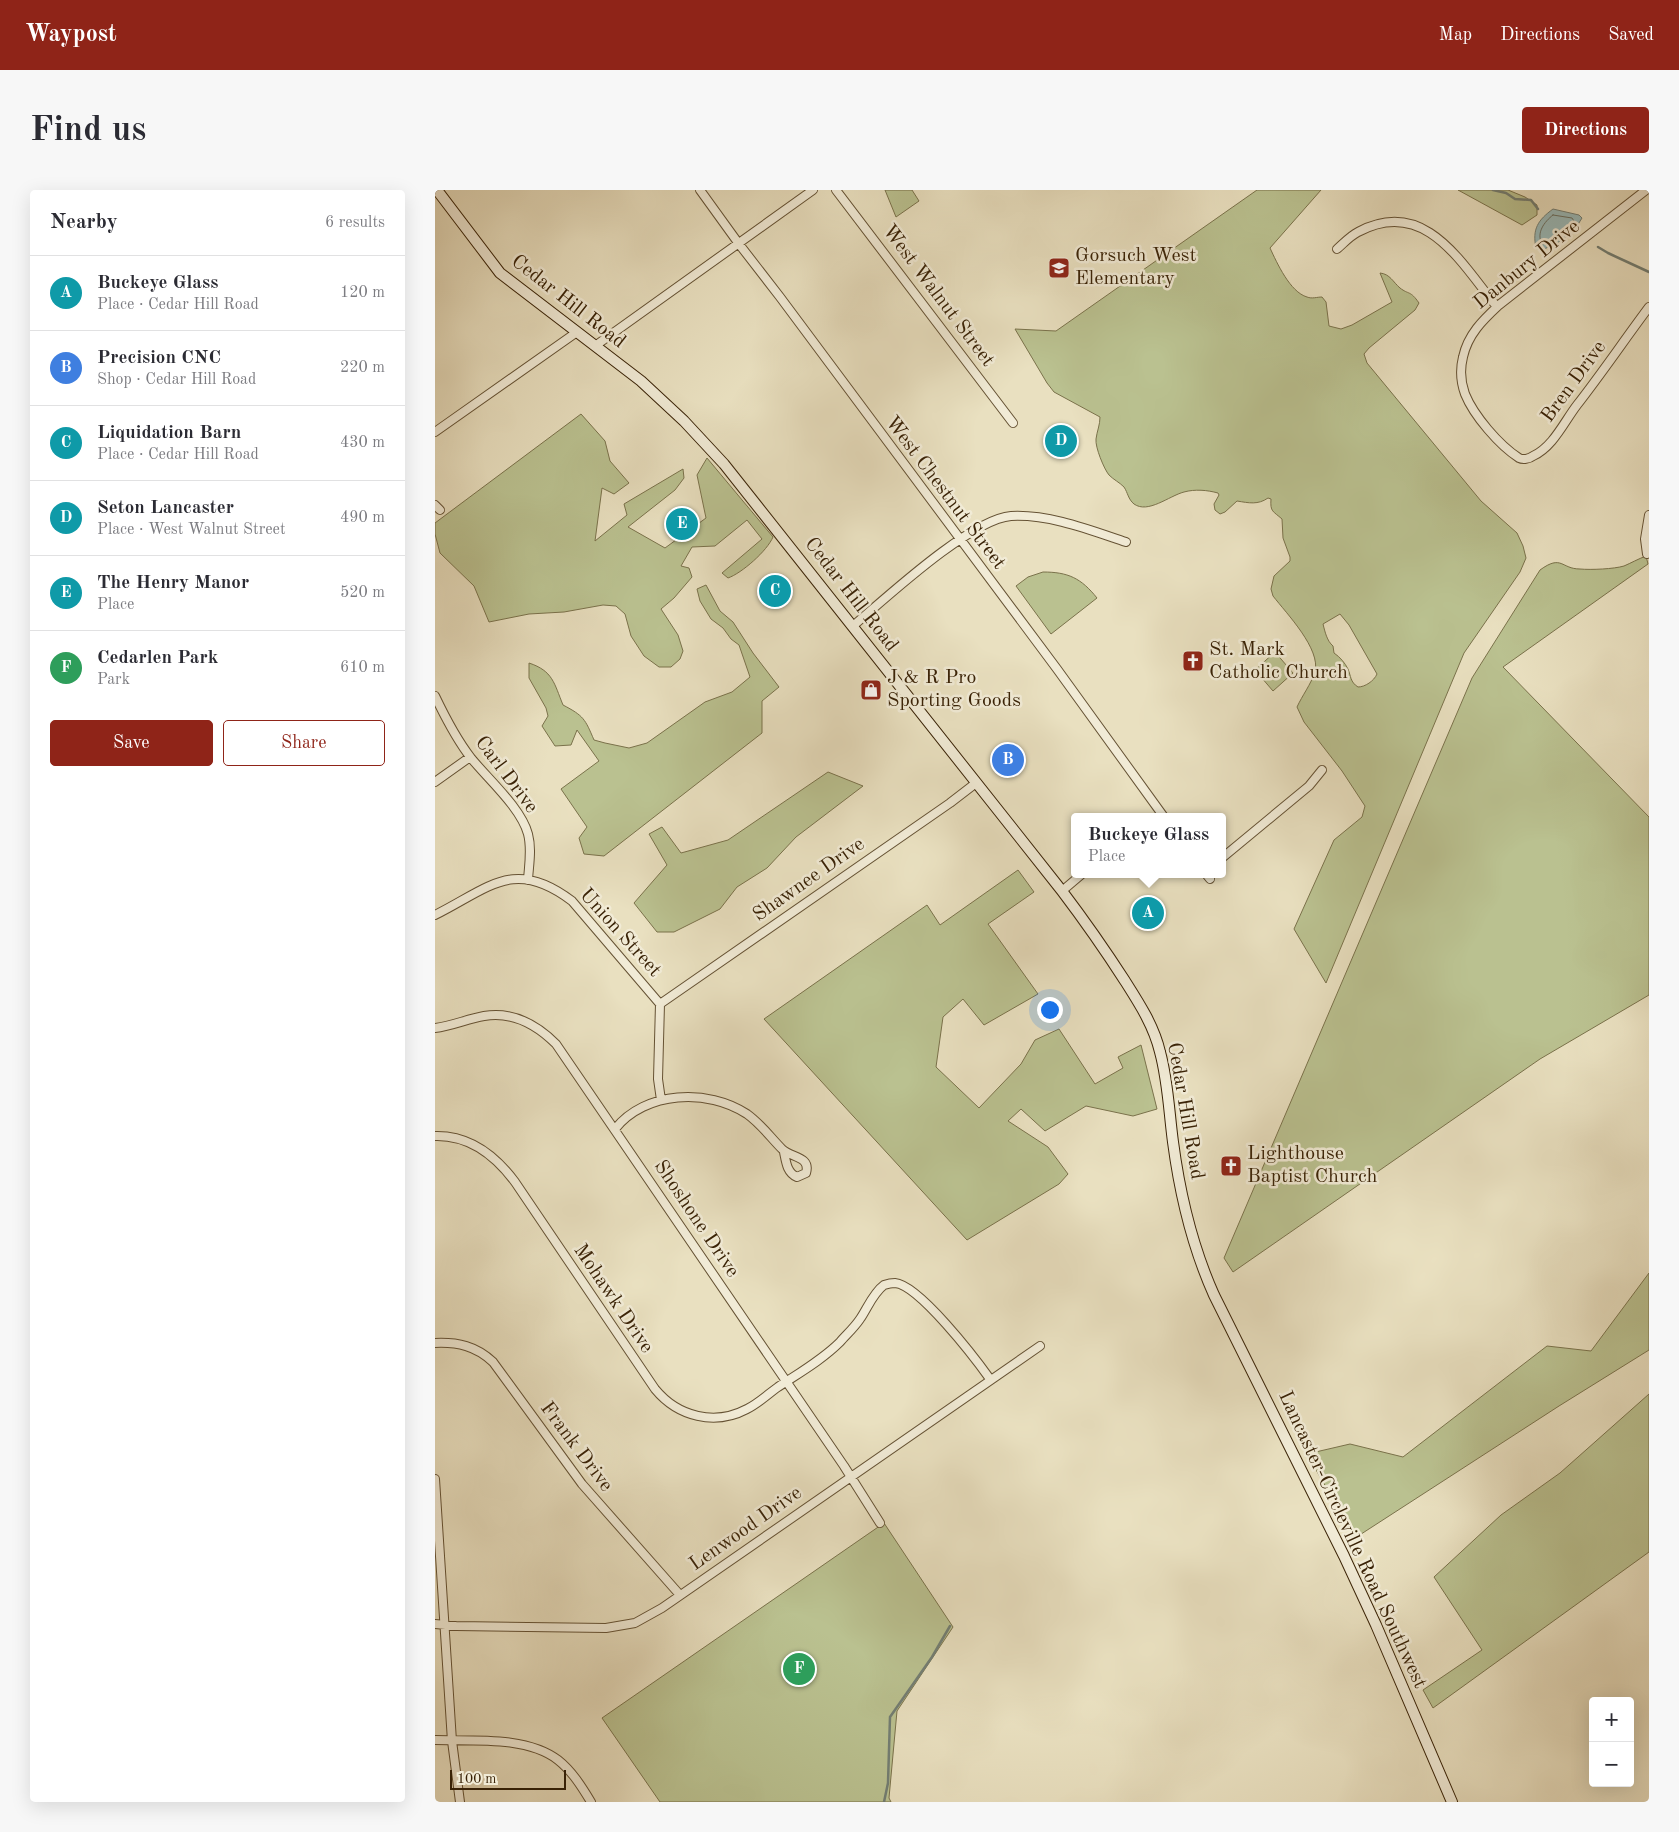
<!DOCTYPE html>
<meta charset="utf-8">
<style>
body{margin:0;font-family:"Old Standard TT",serif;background:#f7f7f7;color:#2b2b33}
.controls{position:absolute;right:15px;bottom:15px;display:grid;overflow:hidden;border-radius:5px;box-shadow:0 5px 20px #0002}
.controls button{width:45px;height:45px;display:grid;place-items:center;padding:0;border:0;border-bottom:1px solid #e1e1e2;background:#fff;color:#2b2b33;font:25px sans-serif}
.scale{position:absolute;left:15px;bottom:12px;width:116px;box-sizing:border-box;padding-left:5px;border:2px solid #392206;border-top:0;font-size:14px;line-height:18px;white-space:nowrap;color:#392206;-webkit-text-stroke:4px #f1ebd6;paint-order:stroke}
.you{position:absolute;left:614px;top:819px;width:18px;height:18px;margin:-12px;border:4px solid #fff;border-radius:50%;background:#1a73e8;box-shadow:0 0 0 8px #1a73e833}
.badge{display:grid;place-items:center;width:32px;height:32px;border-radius:50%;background:#8f2418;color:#fff;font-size:16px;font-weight:700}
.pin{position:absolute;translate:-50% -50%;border:2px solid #fff;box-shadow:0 1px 5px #0006}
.popup{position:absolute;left:636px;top:623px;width:155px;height:65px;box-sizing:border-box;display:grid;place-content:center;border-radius:5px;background:#fff;filter:drop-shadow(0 1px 4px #0005);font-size:16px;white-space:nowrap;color:#7c7c81}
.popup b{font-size:19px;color:#2b2b33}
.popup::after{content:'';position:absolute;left:50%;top:100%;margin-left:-10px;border:10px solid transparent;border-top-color:#fff}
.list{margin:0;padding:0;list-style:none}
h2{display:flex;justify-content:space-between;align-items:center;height:65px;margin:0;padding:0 20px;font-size:21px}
h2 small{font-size:16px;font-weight:400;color:#7c7c81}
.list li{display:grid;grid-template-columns:32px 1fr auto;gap:15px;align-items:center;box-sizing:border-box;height:75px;padding:0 20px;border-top:1px solid #e1e1e2}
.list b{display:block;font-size:19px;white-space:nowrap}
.list p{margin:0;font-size:16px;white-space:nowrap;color:#7c7c81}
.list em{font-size:16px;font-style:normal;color:#7c7c81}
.actions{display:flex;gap:10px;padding:15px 20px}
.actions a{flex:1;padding:11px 0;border:1px solid #8f2418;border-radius:5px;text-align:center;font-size:18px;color:#8f2418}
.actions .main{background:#8f2418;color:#fff}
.map{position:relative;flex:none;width:1214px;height:1612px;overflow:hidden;border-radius:5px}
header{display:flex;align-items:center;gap:30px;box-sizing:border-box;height:70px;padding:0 25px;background:#8f2418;color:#fff}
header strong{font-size:24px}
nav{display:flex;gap:28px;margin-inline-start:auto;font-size:18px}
.intro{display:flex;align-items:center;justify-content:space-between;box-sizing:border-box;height:120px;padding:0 30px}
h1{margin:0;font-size:35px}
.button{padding:12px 22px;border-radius:5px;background:#8f2418;color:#fff;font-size:18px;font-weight:700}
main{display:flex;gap:30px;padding:0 30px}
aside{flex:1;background:#fff;border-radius:5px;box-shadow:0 5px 20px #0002}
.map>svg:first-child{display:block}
.green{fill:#bac190;stroke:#7a724b;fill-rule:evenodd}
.water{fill:#9abbbb;stroke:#737e73}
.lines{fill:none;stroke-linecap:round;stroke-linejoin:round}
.shore{stroke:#6a6e60;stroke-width:1}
.stream{stroke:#737e73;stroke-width:2.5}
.minor-casing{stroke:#655234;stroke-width:10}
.secondary-casing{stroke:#392206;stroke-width:12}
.minor{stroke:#f1ebd6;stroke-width:8}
.secondary{stroke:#f1ebd6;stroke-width:10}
.labels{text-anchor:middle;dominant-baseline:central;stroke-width:5;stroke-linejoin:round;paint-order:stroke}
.poi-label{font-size:20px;fill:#392206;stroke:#f1ebd6;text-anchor:start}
.street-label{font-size:20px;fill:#392206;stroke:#f1ebd6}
</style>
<header>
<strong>Waypost</strong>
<nav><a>Map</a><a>Directions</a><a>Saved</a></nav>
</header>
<div class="intro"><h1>Find us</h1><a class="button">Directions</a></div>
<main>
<aside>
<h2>Nearby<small>6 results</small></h2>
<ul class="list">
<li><span class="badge" style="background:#0f9aa8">A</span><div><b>Buckeye Glass</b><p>Place · Cedar Hill Road</p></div><em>120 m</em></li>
<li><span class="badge" style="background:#3f7fe0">B</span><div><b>Precision CNC</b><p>Shop · Cedar Hill Road</p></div><em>220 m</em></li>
<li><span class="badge" style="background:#0f9aa8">C</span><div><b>Liquidation Barn</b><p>Place · Cedar Hill Road</p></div><em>430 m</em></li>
<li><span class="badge" style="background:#0f9aa8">D</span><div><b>Seton Lancaster</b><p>Place · West Walnut Street</p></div><em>490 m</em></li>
<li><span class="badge" style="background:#0f9aa8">E</span><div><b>The Henry Manor</b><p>Place</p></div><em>520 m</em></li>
<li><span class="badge" style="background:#2e9e5b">F</span><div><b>Cedarlen Park</b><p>Park</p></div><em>610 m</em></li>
</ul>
<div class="actions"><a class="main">Save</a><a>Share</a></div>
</aside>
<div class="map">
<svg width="1214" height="1612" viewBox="0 0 1214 1612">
<rect width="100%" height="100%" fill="#e9e0c0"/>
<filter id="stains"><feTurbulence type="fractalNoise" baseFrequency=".004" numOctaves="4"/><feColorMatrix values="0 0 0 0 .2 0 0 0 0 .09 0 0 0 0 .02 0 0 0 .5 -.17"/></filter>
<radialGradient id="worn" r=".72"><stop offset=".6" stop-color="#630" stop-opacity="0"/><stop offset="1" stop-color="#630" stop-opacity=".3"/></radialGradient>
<path class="green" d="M450,0H477L484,11L461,27Z
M822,0H886L835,58C842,73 855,102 872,107C877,109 882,107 887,107L891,112L894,136L906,139L917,135L957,112L945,83C955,84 958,92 965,98C974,105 975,100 984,113L980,120L934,158L929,164L932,173L1046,311L1082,343L1088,356L1091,368L1085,382L1029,463L891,793L859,739L899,650L927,627L930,616L907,581L869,532L862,517C867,506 876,494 880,482C886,459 852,424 838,406L836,399L839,386L855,371V367L848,348L847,329C838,321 835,322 836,309L833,308C823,315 814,313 802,311L790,322L785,324L780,320L779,314L784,305L783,303C772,300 760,299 749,302C734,306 713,324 699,314C693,309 693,303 689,297C684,292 679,290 674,285C669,279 660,257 661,249C662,241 665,235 665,227L619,202L612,193L580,139L621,141ZM905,424L914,435L942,484C939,491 930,497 923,497C915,492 916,486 913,479C910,473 905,467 899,463L898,456C892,451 890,442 888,434Z
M1023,0H1073L1090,7L1102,15V25L1087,35Z
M146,224L170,251L175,271L194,293L179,304L167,298L160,351L192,325L189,314L248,279L249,288L240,300L193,337L230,358L271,328L262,285L272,268L338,347C332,361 307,383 293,388L287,383L327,349L312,330L280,356L257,357L246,376L254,378L257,387L239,408L226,419L243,445L248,461L245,469L236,477H224L209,466L196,446L190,424L181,416L168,415L129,422L94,424L54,432L39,396L5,363L0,344V333Z
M1211,366L1213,374L1068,477L1214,627V805L1105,869L798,1082L789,1068L1037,488L1105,380C1127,364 1126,379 1145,379C1156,380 1179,379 1189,376C1196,373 1203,369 1211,366Z
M608,382C633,382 646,388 662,408L616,444L581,396L593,387Z
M271,395L285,421L298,432L318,463L344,497L327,511V543L169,666L149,664L144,648L152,637L126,599L164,571L142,540L136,555L120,556L107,536L113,526L111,518L94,488V473C118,481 119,493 128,515C149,526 150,529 159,550L170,553L194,558L212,553L270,512L297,502L315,487L304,455L296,449L288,438L276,429L265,411L262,399Z
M840,462L858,483L838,501L820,480Z
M393,582L428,596L361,647L332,678L302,697L285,719L239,742H222L199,713L232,675L214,644L227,637L246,663L293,650Z
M583,680L599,702L553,734L603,804L549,835L528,809L508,827L501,877L544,918L586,874L600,850L624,839L660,894L688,878L683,867L706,855L722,919L698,926L651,916L610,941L586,919L573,931L613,957L633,984L624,994L532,1050L329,829L492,715L505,735Z
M1214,1083V1160L1124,1216L920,1348L872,1264L915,1254L968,1267L1112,1156L1156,1161Z
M1214,1204V1362L998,1518L988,1500L1047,1460L999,1387L1066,1325L1125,1283Z
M449,1333L518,1437L462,1521L454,1608L456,1612H225L167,1528Z"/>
<path class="water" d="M1118,19L1144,25L1147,28C1139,43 1121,57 1104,60L1101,58C1097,39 1103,30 1118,19Z"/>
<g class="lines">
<path class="shore" d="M1118,25L1137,28L1139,31L1115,52L1107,54C1101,43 1109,32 1118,25Z"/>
<path class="stream" d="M1058,0L1071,3L1080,9L1096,10L1103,19
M1163,57L1173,63L1214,82
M449,1612L453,1593L455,1527L497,1467L515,1436"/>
<g class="minor-casing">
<path id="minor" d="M265,0L304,54L345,107L622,479L729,627
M401,0L578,233
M1211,0L1064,115C1048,130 1033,144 1028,167C1025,179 1026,193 1030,204C1039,226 1064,255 1084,268C1088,270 1094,269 1098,266C1118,257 1129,232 1142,215C1167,183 1190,149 1214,117
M902,59C908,54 915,46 923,42C990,6 1026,73 1062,117
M160,156L378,0
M0,242L142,142
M0,315L5,320
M1212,364L1210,349L1214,325
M418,436C451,408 536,329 576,326C615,324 655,340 691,352
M0,506C10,527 22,550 36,568C54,590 86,618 93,644C97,659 94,674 93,690
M0,592L35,567
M787,668L874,596L887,580
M771,684L775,689
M627,701L647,684
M0,725C54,698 79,667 137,711L225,814L223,889L226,910
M225,814L515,613L541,593
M0,838C17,836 32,829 49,826C78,821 101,834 121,854L409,1276L445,1333
M180,939C210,901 273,898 312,924C326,934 336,948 347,959C356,968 376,966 371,983L362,987C352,983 351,972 349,962
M0,946C35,945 60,965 80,992L220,1199C243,1227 280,1236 312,1219C324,1213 333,1204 343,1197C364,1183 387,1170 405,1152C411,1145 419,1138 425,1129C432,1119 438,1103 449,1095C452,1094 456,1093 460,1093C484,1095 540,1168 555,1189
M0,1153C23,1152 41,1156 58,1172L147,1294L245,1405
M0,1289L17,1551L25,1612
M0,1434L21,1436L171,1438L200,1433L227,1418L605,1156
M0,1550C38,1551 92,1546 123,1570C137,1581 147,1597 156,1612"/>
</g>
<g class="secondary-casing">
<path id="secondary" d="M2,0L65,83L206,191L249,231L289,274L627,701C649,730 670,760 690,791C704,813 719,836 725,862C733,891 734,922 738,952C745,1005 757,1056 779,1105L909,1366L941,1435L1017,1612"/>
</g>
<use href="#minor" class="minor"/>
<use href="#secondary" class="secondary"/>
</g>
<defs>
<g id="school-square" transform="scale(1.125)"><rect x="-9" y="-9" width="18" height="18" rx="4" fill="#8f2418" stroke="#f1ebd6"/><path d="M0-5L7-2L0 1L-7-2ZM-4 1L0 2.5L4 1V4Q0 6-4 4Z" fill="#fff"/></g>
<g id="church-square" transform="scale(1.125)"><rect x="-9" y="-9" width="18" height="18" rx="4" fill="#8f2418" stroke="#f1ebd6"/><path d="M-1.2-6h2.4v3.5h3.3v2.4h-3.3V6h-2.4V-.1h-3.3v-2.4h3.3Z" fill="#fff"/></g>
<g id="shop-square" transform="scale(1.125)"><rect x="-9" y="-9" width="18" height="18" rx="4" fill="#8f2418" stroke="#f1ebd6"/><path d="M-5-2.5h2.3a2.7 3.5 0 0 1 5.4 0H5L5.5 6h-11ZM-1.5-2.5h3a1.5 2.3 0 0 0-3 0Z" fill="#fff"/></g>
</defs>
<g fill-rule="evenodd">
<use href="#school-square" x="624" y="78"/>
<use href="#church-square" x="758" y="471"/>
<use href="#shop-square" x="436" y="500"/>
<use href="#church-square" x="796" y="976"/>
</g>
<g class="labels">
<g class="poi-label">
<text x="640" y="66">Gorsuch West<tspan x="640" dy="23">Elementary</tspan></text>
<text x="774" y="460">St. Mark<tspan x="774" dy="23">Catholic Church</tspan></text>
<text x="452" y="488">J &amp; R Pro<tspan x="452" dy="23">Sporting Goods</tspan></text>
<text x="812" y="964">Lighthouse<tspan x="812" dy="23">Baptist Church</tspan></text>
</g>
<g class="street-label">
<text transform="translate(1092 75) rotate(-39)">Danbury Drive</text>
<text transform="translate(503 106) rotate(53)">West Walnut Street</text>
<text transform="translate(133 112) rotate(38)">Cedar Hill Road</text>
<text transform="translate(1139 192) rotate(-54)">Bren Drive</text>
<text transform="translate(510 303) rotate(53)">West Chestnut Street</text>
<text transform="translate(416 405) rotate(52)">Cedar Hill Road</text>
<text transform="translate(71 585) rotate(53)">Carl Drive</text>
<text transform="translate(374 690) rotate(-35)">Shawnee Drive</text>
<text transform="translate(185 743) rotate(48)">Union Street</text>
<text transform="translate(750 921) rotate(80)">Cedar Hill Road</text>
<text transform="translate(261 1029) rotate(56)">Shoshone Drive</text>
<text transform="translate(178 1109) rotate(56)">Mohawk Drive</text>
<text transform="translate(141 1257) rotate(53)">Frank Drive</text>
<text transform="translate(311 1339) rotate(-35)">Lenwood Drive</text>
<text transform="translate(917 1350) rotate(65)">Lancaster-Circleville Road Southwest</text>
</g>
</g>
<rect width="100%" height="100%" filter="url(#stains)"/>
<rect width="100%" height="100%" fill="url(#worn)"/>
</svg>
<div class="controls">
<button>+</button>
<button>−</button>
</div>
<div class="scale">100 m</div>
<div class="you"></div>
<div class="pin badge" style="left:713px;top:723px;background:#0f9aa8">A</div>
<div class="popup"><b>Buckeye Glass</b>Place</div>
<div class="pin badge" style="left:573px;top:570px;background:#3f7fe0">B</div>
<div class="pin badge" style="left:340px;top:401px;background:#0f9aa8">C</div>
<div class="pin badge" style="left:626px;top:251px;background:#0f9aa8">D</div>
<div class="pin badge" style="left:247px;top:334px;background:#0f9aa8">E</div>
<div class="pin badge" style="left:364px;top:1479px;background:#2e9e5b">F</div>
</div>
</main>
